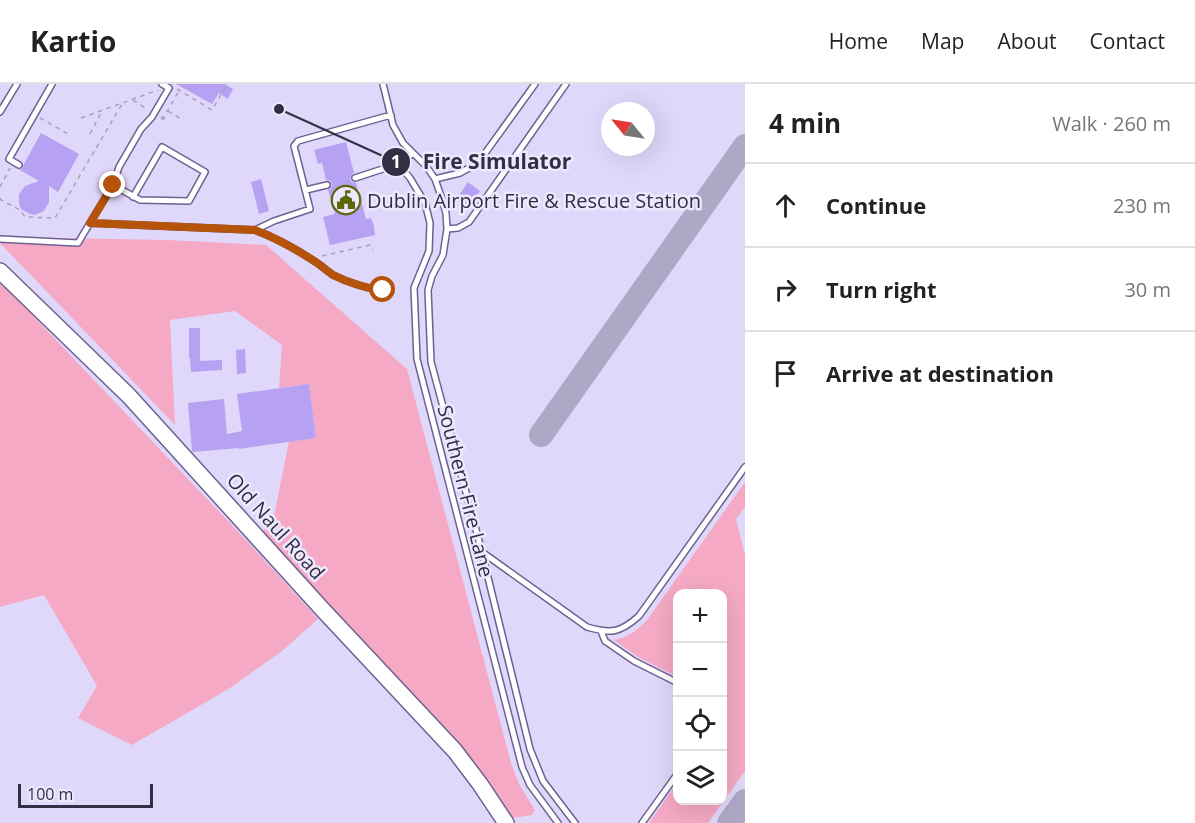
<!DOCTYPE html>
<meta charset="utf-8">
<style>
body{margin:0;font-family:"Open Sans",sans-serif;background:#f6f6f6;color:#222}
.controls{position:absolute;right:18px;bottom:18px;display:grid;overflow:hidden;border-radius:12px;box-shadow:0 6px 24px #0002}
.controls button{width:54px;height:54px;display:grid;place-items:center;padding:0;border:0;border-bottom:2px solid #e0e0e0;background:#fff;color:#222;font:30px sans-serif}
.compass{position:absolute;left:601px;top:18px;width:54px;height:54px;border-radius:50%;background:#fff;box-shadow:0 6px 24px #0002;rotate:300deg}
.scale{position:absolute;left:18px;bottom:15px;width:135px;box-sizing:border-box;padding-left:6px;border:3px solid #342e44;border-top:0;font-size:16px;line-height:21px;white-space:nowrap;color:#342e44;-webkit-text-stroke:4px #ece8fe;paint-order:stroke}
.stop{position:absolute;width:18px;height:18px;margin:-14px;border:4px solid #b45309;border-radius:50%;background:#fff}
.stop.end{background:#b45309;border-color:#fff;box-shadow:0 2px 6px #0008}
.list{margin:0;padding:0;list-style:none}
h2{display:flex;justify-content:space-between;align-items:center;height:78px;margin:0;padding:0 24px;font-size:26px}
h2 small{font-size:20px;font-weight:400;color:#767676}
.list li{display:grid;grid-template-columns:39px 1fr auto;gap:18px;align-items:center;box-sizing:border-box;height:84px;padding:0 24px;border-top:2px solid #e0e0e0}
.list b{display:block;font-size:22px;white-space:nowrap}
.list em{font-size:20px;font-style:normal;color:#767676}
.icon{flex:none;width:33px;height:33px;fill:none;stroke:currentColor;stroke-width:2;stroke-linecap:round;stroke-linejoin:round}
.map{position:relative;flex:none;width:745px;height:739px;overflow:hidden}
header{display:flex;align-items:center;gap:36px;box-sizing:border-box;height:84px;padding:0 30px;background:#fff;border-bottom:2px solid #e0e0e0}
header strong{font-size:28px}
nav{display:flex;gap:33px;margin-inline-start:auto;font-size:21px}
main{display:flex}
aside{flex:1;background:#fff}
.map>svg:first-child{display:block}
.green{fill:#f5a9c5}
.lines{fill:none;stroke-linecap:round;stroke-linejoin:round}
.taxiway{stroke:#aea7c6;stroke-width:24}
.building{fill:#b7a1f3}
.service-casing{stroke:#6e6192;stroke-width:8}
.secondary-casing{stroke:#6e6192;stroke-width:18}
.path{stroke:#a7a0be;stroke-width:1.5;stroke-dasharray:4.5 4.5;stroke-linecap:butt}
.service{stroke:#fff;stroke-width:5}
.secondary{stroke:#fff;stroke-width:15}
.route{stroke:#b45309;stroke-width:8}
.labels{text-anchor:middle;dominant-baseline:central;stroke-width:5;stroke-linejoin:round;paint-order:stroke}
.poi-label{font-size:20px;fill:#342e44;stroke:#ece8fe;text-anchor:start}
.street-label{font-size:20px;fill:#342e44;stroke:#ece8fe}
.leader{fill:none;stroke:#342e44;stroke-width:2}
.callout-dot{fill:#342e44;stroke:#ece8fe;stroke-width:2}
.mark-label{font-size:18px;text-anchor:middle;font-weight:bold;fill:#fff}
.callout-label{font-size:21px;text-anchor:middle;font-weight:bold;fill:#342e44;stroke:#ece8fe;stroke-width:5;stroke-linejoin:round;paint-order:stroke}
</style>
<header>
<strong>Kartio</strong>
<nav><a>Home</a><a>Map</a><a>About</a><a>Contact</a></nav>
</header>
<main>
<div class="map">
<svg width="745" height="739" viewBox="0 0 745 739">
<rect width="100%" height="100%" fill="#e0d8fa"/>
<path class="green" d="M0,153L167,156L266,161L407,285L511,679L519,700L535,726L532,731L513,734L508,733L262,449L274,432L289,357L316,354L309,300L279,304L282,261L235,227L170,236L175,341L0,159Z
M0,197L245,455L318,535L282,567L230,604L132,661L78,634L97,602L44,511L0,523Z
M745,398V423L736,435L745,471V687L708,739H649L677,699L678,716H722V509H678L677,593L638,573L614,556C630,552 635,548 647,536Z"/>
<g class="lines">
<path class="taxiway" d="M541,351L745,62
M729,739L745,717"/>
</g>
<path class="building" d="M176,0H225L233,5L228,15L219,9L212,20Z
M41,49L79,70L58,108L49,102V118L44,127L35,131L30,130L21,125L19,120V110L25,102L39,97L20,86L23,83L24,80Z
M346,58L354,89L351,91L350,95L352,98L356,99L366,135L371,134L374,142L375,151L330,161L323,133L335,130L328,106L331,104L332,100L330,97L326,96L322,79L318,80L314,66Z
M261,95L269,127L259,130L251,98Z
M468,98L480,107L468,124L456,116Z
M189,244H200V277L222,276V286L191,288L190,274H189Z
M245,265L246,289L237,290L236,266Z
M309,300L316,354L239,365V364L193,368L192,367L188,319L224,315L227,350L242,347L237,310Z"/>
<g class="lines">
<g class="service-casing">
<path id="service" d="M383,0L393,41L403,59L426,82L435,95L442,115L446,129L447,145L443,171L432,192L428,206L431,278L482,468L587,543C611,550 620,549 639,532L745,383
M0,28L17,0
M398,80L410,94L425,119L430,139L429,167L414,204L417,275L522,683L530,701L558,739
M19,81L9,75L52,0
M355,94L398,80L413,69
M435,95L460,89L478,79L535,0
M113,101L140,116L189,117L205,88L162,63L133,113
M306,106L327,101
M90,139L113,101L119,83L141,45L152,33L169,4L162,0
M447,145L458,144L469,138L566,0
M0,155L78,159L90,139L255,146
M383,206C368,205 347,198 333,191C327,187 321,181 314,177C296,165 276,154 255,146L274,137L310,125L294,62L298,57L391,31
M482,469L530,665L543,697L575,739
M601,547L605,557L634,577L678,599
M642,739L678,689"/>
</g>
<g class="secondary-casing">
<path id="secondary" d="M0,187L129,312L323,526L455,667L480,700L506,739"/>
</g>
<path class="path" d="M177,5L212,26L227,0
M133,16L147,25
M168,27L181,35
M161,33L169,37
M40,34L70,51
M81,34L158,6
M162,36L179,7
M90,50L102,27
M0,103L10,84
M0,114L1,116L20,126L25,133L55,134L122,20
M322,172L370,161L373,166"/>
<use href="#service" class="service"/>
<use href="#secondary" class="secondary"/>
</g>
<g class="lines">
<path class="route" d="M113,101L90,139L255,146C276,154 296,165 314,177C321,181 327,187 333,191C347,198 368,205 383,206"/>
</g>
<defs>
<g id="civic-ring" transform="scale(1.5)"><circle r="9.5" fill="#ece8fe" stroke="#5d6608" stroke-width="1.5"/><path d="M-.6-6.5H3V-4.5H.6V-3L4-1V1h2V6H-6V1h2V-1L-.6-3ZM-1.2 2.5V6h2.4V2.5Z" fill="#5d6608"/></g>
</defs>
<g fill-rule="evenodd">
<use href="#civic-ring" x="346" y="116"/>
</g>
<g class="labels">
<g class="poi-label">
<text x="367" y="116">Dublin Airport Fire &amp; Rescue Station</text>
</g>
<g class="street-label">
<text transform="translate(466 407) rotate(76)">Southern Fire Lane</text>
<text transform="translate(276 442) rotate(48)">Old Naul Road</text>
</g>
</g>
<path class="leader" d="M279 25L396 78"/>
<g class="callout-dot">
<circle cx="279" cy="25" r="6"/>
<circle cx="396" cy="78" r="15"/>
</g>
<g class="mark-label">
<text x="396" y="84">1</text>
</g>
<g class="callout-label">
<text x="497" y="85">Fire Simulator</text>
</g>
</svg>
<div class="controls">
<button>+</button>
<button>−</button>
<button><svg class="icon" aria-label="locate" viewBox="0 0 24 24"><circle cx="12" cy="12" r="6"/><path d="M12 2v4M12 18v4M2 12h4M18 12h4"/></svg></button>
<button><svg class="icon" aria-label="layers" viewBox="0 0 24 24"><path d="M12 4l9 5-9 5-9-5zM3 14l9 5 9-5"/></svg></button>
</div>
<svg class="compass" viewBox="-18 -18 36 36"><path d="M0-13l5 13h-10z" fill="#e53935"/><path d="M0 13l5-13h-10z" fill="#767676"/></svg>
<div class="scale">100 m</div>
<div class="stop" style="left:383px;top:206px"></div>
<div class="stop end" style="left:113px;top:101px"></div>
</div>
<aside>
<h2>4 min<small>Walk · 260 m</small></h2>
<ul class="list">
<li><svg class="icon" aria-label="ahead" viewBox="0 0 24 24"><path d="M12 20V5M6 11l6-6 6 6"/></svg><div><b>Continue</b></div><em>230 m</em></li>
<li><svg class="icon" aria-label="right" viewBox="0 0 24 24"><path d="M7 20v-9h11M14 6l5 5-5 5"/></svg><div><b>Turn right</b></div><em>30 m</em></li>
<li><svg class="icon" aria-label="arrive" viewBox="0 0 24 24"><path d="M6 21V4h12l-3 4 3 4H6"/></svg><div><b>Arrive at destination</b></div></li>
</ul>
</aside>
</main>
